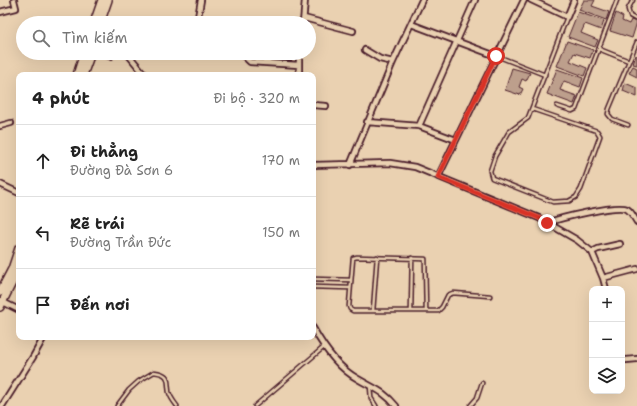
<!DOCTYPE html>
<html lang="vi">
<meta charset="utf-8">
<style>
body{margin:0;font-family:"Shantell Sans",sans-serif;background:#f2f2f2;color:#222}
.controls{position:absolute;right:12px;bottom:12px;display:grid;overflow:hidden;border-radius:8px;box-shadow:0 4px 16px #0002}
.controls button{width:36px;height:36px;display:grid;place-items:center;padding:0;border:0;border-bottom:1px solid #e0e0e0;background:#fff;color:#222;font:20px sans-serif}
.stop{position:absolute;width:12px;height:12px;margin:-9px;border:3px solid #d93025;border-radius:50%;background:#fff}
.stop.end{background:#d93025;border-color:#fff;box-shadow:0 1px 4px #0008}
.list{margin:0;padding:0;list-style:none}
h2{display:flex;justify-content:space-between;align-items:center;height:52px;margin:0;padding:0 16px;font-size:17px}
h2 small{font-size:13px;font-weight:400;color:#767676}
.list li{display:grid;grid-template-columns:26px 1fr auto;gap:12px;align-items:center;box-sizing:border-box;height:72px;padding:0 16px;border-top:1px solid #e0e0e0}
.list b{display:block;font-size:15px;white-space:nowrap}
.list p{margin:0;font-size:13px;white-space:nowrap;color:#767676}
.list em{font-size:13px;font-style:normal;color:#767676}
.icon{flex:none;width:22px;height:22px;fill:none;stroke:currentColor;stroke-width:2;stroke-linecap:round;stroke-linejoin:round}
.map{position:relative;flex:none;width:637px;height:406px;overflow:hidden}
.search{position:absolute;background:#fff;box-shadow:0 4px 16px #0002;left:16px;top:16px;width:300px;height:44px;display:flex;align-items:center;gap:10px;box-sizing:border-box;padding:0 14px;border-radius:22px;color:#767676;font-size:15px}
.panel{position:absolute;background:#fff;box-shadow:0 4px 16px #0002;left:16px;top:72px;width:300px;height:268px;border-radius:8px}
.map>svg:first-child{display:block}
.building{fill:#bd9f8c;stroke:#4a1f2b}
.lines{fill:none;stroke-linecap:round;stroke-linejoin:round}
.lane-casing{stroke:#4a1f2b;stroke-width:5.5}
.street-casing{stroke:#4a1f2b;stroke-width:8}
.primary-casing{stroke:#4a1f2b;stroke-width:10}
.lane{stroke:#ead1b1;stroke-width:2.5}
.street{stroke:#ead1b1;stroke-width:4.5}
.primary{stroke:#ead1b1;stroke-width:7}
.route{stroke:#d93025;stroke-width:5}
</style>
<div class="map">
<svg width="637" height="406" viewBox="0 0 637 406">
<rect width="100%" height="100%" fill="#ead1b1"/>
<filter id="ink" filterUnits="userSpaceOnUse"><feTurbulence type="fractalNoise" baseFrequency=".025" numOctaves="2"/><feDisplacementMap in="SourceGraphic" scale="8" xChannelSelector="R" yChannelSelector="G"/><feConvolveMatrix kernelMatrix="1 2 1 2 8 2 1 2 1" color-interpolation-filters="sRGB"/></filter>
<g filter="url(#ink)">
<path class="building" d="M584,0H595L592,6L609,12L606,20L579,10Z
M578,12L604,21L601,30L585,24L581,33L598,40L595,47L568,37Z
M616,13L623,17L622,21L629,24L631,20L637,22L632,38L610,31Z
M567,41L593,50L590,58L574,53L570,61L587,68L584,76L557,66Z
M103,53H110L113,60L102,56Z
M636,55L637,56V65L633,64Z
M633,66L637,68V77L629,73Z
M512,68L530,73L526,81L522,79L519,87L523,89L520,95L505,90Z
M557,69L583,78L580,87L564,81L560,90L577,96L574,104L547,94Z
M625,83L637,88V97L623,91Z"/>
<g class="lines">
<g class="lane-casing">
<path id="lane" d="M633,0L628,9L630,16L637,20
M599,49L629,61
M497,56L545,75
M557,106L572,111L576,109L617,0
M532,109L597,131L600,136L581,189L576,197L569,201L553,202L492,178L490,171L495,156L509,132L528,118L567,17
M628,125L612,119L608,114L609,109L637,42
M313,279L351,280
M313,287L350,288
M426,310L425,259L357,257L353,258L349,306L350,309L353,311H438L442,307L448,295L453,293L490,296
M373,311L377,257
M411,311L412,258
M370,386L371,398L376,406
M117,406L129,390L139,381L154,372C171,374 167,380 169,392C170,397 174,402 177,406
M255,406L324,347
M470,406L477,398L482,383"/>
</g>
<g class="street-casing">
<path id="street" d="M531,0L567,17L574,0
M0,12L16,8L14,0
M304,18L353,31
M197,23L201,0
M303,23L305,0
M411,24L496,56
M365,50L380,59L393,62
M127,53L145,75
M237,53L244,56L250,62L299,65
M299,75V53
M313,105L326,106
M367,122L419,126L456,140
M0,126L11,123
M419,126L475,0
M313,165L390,163L415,167L539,218L577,240L592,252L603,278L637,269
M350,165L393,62L422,0
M438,177L524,0
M0,184L19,193
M547,223C560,218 617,204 627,209C632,212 634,218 637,222
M592,252L598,249L620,244
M603,278L606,289
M1,301L19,310
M313,328C324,348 338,368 358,379C375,389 384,391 396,406
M626,360L637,359
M2,406L33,357L44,337"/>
</g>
<g class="primary-casing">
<path id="primary" d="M94,23L102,0
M100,23L108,0
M77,75L84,53
M83,75L91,53
M0,292L12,269L19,248
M0,307L19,269"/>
</g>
<use href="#lane" class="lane"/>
<use href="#street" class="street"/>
<use href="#primary" class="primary"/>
</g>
</g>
<g class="lines" filter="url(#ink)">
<path class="route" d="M496,56L438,177L539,218L547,223"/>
</g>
</svg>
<div class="controls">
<button>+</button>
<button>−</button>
<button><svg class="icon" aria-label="layers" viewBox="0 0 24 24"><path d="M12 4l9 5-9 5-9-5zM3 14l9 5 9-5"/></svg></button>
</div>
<div class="stop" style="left:496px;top:56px"></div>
<div class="stop end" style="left:547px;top:223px"></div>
<div class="search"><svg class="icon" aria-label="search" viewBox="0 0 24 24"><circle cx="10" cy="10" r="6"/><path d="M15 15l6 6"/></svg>Tìm kiếm</div>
<section class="panel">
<h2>4 phút<small>Đi bộ · 320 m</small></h2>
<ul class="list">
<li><svg class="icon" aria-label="ahead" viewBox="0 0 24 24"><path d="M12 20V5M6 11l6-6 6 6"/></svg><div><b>Đi thẳng</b><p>Đường Đà Sơn 6</p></div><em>170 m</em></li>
<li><svg class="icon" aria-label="left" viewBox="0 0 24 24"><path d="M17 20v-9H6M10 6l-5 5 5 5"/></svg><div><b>Rẽ trái</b><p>Đường Trần Đức</p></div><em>150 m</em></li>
<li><svg class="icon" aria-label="arrive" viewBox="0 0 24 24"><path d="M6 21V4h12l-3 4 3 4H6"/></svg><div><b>Đến nơi</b></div></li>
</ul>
</section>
</div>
